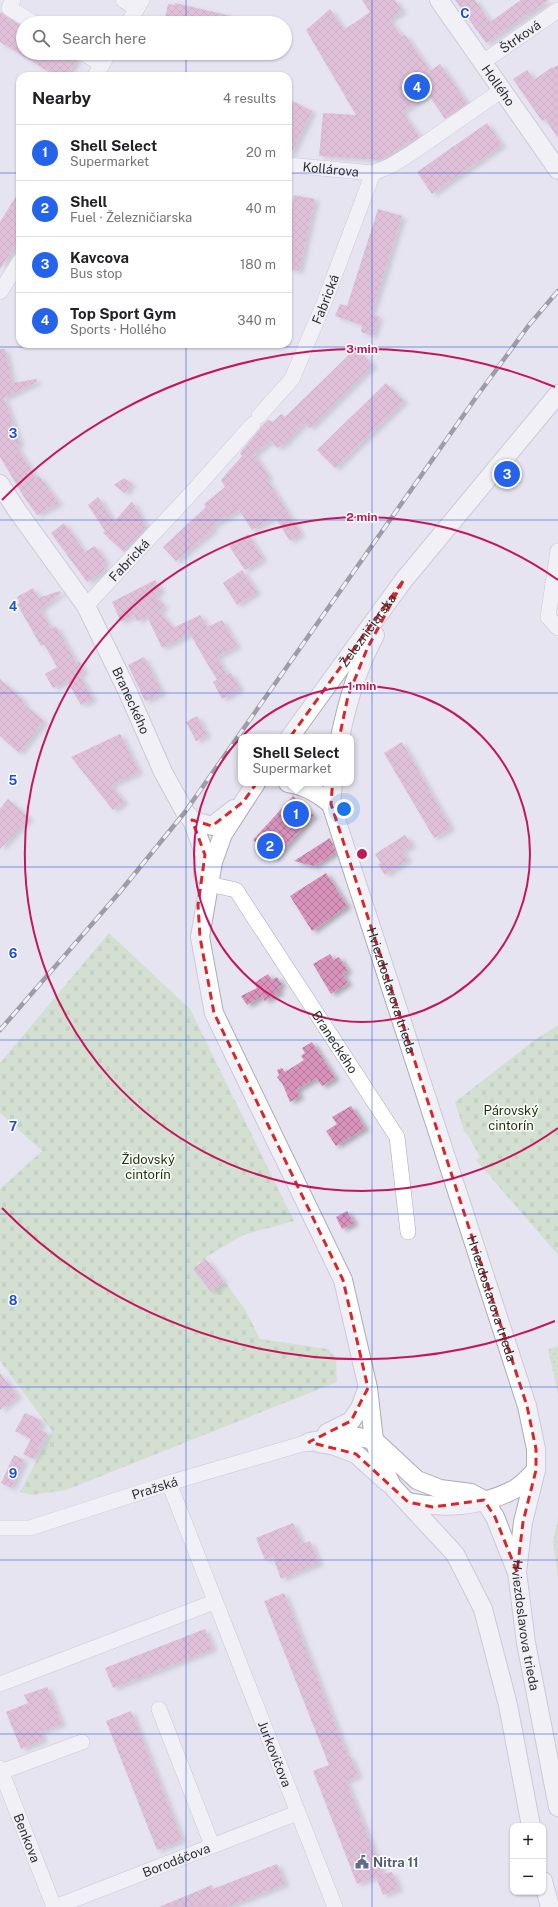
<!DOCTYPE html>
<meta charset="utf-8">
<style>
body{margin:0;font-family:"Public Sans",sans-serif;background:#f2f2f2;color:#202124}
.controls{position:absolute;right:12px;bottom:12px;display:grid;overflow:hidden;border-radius:8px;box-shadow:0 1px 3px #0004}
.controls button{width:36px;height:36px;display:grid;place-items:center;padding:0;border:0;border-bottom:1px solid #e0e0e0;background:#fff;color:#202124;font:20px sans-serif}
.you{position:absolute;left:344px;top:809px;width:14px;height:14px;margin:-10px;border:3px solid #fff;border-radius:50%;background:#1a73e8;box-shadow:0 0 0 6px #1a73e833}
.badge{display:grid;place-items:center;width:26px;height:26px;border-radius:50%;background:#2563eb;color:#fff;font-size:13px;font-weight:700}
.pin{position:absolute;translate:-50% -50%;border:2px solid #fff;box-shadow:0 1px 4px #0006}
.popup{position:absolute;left:238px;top:734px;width:116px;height:52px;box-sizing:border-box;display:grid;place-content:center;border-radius:8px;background:#fff;filter:drop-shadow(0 1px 3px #0005);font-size:13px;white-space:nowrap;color:#757577}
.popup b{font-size:15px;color:#202124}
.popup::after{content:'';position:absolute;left:50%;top:100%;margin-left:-8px;border:8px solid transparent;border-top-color:#fff}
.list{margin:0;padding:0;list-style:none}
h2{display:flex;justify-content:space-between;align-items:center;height:52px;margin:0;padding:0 16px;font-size:17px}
h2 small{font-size:13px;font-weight:400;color:#757577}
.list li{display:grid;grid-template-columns:26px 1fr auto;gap:12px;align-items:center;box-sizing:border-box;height:56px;padding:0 16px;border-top:1px solid #e0e0e0}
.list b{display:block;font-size:15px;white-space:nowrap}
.list p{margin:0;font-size:13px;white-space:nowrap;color:#757577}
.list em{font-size:13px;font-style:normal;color:#757577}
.icon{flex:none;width:22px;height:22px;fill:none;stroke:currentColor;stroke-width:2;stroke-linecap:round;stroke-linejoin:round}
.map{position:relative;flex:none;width:558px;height:1907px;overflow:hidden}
.search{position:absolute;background:#fff;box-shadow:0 1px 3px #0004;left:16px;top:16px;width:276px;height:44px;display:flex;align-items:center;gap:10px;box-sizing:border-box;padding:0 14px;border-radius:22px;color:#757577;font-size:15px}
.panel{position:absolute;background:#fff;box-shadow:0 1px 3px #0004;left:16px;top:72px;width:276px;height:276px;border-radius:12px}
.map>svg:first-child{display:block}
.cemetery{fill:url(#cemetery-stones)}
.garden{fill:url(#garden-dots)}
.building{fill:url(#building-cross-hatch);filter:url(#shadow)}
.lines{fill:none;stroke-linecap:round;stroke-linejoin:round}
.minor-casing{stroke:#acaab5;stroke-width:16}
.tertiary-casing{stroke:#acaab5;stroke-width:20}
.minor{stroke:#fff;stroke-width:15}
.tertiary{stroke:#fff;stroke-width:18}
.rail-casing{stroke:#47454a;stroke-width:4.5}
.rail{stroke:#fff;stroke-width:3;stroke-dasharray:9;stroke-linecap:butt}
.marked{fill:none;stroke:#d62828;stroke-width:3;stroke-dasharray:8 5;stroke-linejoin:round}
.grid{fill:none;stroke:#1d4ed8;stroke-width:1;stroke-opacity:0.55}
.ring{fill:none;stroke:#c2185b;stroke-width:2}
.labels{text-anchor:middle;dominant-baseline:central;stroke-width:3;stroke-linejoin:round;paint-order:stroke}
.street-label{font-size:13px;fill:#302f33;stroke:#fff}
.park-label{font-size:13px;fill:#1a3303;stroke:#fff}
.service-label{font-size:13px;font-weight:bold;fill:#4e5e75;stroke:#fff;text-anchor:start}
.grid-label{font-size:13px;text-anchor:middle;font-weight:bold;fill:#1d4ed8;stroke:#fff;stroke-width:3;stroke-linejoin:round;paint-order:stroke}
.centre{fill:#c2185b;stroke:#fff;stroke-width:2}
.ring-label{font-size:12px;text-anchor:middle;font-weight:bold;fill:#c2185b;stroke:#fff;stroke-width:3;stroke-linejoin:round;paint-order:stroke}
</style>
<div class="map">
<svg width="558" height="1907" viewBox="0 0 558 1907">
<defs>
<pattern id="cemetery-stones" width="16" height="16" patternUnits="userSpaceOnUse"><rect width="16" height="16" fill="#bddcaa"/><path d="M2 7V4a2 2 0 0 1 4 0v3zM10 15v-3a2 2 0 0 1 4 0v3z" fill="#a3bd93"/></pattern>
<pattern id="garden-dots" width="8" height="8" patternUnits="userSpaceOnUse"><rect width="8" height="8" fill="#bddcaa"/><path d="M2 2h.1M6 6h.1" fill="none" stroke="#a3bd93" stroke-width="1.8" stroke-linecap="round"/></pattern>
<pattern id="building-cross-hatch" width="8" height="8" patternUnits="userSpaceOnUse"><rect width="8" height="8" fill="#d992bc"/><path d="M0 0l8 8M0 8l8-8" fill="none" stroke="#b07899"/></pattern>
<filter id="shadow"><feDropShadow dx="4.5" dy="2.5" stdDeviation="2" flood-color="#0004"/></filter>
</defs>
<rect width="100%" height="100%" fill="#e6e4f0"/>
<path class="cemetery" d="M109,933L190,1009L294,1221L243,1235L206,1257V1259L200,1263L199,1262L198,1265L193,1269L211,1292L225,1282L246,1311L260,1339L328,1349L336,1358L337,1382L66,1490L31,1495L20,1492L52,1431L0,1361V1189L42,1151L0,1113V1063Z
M558,1025V1255L476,1160L480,1157L469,1137L464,1131L455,1102L536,1039Z"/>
<path class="garden" d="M558,1346V1394L548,1349Z
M558,1518V1578L553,1541Z"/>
<path class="building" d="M362,0H395L402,11L389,20L402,37L405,35L430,71L440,64L467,103L445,119L428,94L402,112L419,136L381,160L319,156L323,113L356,115L306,30L330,9L344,30L370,12Z
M455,0H475L490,22L521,0H549L486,43Z
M175,3L240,18L239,23H164L168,4L175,5Z
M0,12L23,27V53H66L77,59L67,76H56L0,42Z
M558,65V138L545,119L542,121L513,79L527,70L534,80L552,67L553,68Z
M288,99L312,111L290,156H288Z
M487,123L502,145L432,194L417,172Z
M20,190V238L0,269V222Z
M294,195L315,199L299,271L288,269V222Z
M378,209L402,216L371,314L379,316L373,336L361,332L362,325L335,316L340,304L347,306Z
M356,348L373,365L310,428L304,423L285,443L277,448L271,441L254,454L269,477L266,478L301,534L290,541L275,517L252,530L239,510L212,526L214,529L176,561L163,547L206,507L204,504L225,487L221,480L242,456L240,453L262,426L268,420L273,422L281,414L285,417Z
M0,349H5L12,383L36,379L37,382L4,398L20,444L16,446L36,478L39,476L59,503L37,515L24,497L0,457Z
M386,383L404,401L335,468L317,450Z
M124,478L132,484L125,493L114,485Z
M98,497L114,522L132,501L146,526L124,552L103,533L105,531L88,505Z
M64,523L85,552L95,546L106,562L102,565L105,570L87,582L51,533Z
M248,534L263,559L245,570L229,546Z
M242,570L257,592L237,605L223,583Z
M155,580L161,590L155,596L165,606L159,611L173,628L200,615L208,627L222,620L237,646L217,657L227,675L231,673L240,689L222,699L213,682L217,680L190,634L162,648L147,616L137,621L134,615L121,622L112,602Z
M33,588L38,598L60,591L61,593L40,609L51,629L56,626L76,663L79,661L84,672L79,675L93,699L81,705L67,681L53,688L45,674L57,667L44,644L41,646L17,604L20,603L17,597Z
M144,657L162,693L145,701L128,665Z
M0,679L24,701L22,703L44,721L19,753L0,736Z
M197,716L207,735L196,741L186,722Z
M120,734L139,772L111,785L124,802L113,810L71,757Z
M402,742L451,828L434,838L384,753Z
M293,796L314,815L274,859L253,840Z
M8,799L29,818L0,849V809Z
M405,835L412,845L402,851L408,860L385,875L378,864L381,863L375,854Z
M330,838L336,852L314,866L294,861Z
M326,873L347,906L312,931L290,896Z
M330,954L334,960L339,957L348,971L342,974L348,983L331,994L313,964Z
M268,974L272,980L277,977L282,985L277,988L280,992L265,1001L262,996L247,1005L241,996L257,988L254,983Z
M312,1042L335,1078L322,1086L316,1078L296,1090L300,1096L290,1102L283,1085L277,1077L279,1075L277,1070L282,1068L285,1072L304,1060L301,1056L305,1053L302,1048Z
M351,1106L365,1128L336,1146L326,1131L337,1124L332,1117Z
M347,1211L354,1223L342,1229L336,1217Z
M206,1259L224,1282L211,1292L193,1269Z
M0,1373L18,1396L0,1410Z
M25,1413L42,1421L38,1429L47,1433L33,1459L23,1454L31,1439L15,1431Z
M14,1455L24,1460L11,1488L1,1483Z
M293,1523L302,1544L310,1541L319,1563L281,1579L273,1557L265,1560L256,1538Z
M284,1593L348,1757L350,1756L358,1776L346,1781L383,1874L392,1872L399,1889L383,1895L376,1877L357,1884L313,1771L329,1765L264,1601Z
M205,1629L213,1649L113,1688L105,1668Z
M47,1687L62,1724L40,1732L43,1740L21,1749L6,1712L28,1703L24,1695Z
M131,1711L182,1840L157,1850L106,1721Z
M277,1864L285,1884L227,1907H159L212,1885L213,1889Z"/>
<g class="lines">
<g class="minor-casing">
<g id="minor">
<path d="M13,0L9,8L34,23"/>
<path d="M123,0L137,9"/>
<path d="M128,23L142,0"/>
<path d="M83,53L102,65"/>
<path id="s1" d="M483,62L558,10"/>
<path d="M95,76L109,53"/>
<path id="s2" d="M288,165L373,173L390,166L410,154L502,90"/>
<path d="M0,292L20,261"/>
<path id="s3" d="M259,416L292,379L324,303L373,173"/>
<path d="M558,551L548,617L558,628"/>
<path id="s4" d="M86,606L196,488L253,424"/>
<path id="s5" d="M209,884L236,890L397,1137L408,1232"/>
<path id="s6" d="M169,1483L335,1907"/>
<path id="s7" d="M0,1528H30L169,1483L309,1442"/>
<path d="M0,1684L214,1602"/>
<path d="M159,1709L212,1845"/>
<path id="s8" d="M0,1768L54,1907"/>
<path d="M1,1772L82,1742"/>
<path id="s9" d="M55,1907L297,1813"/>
</g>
</g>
<g class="tertiary-casing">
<g id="tertiary">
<path id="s10" d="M439,0L558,170"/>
<path id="s11" d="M0,484L16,509L86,606L127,690L163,772L185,812L192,820L205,855L203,874"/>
<path id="s12" d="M290,737L403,581L558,394"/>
<path d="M340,737C348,700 357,669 375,635"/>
<path d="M256,783L223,834L213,862L200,937L214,1013L343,1280L368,1388L374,1440L383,1467L392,1486L455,1554L483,1609L508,1705L531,1826"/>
<path d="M288,783C305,785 318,793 331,804"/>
<path id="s13" d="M333,783L331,804L527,1406L536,1449V1470L523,1522L517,1572L526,1643L558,1807"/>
<path d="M192,820L212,826L234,809"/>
<path d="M327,1433L351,1421L360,1408L367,1389"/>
<path d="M309,1442L348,1435L374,1440L417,1480L440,1489L471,1493L484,1500L495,1517L516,1570"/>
<path d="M319,1443L332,1445L356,1454L387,1482"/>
<path d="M408,1502C445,1509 481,1507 515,1489C523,1484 530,1476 536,1470"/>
<path d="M543,1881L550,1907"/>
</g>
</g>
<use href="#minor" class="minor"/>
<use href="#tertiary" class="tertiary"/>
<g class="rail-casing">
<path id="rail" d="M0,1030L119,893L185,812L477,396L529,325L558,291"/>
</g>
<use href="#rail" class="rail"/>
</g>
<path d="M0 0H558V1907H0ZM403,581L367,649L348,696L334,763L331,804L527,1406L536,1449V1470L523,1522L517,1572L495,1517L484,1500L433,1507L408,1502L356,1454L309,1442L351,1421L368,1388L343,1280L214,1013L200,937L198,905L205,855L192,820L212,826L243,802Z" fill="#e6e4f0" fill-opacity=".55" fill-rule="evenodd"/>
<path class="marked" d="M403,581L367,649L348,696L334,763L331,804L527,1406L536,1449V1470L523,1522L517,1572L495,1517L484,1500L433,1507L408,1502L356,1454L309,1442L351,1421L368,1388L343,1280L214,1013L200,937L198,905L205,855L192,820L212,826L243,802Z"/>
<path class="grid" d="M186,0V23M372,0V1907M186,53V76M0,173H20M288,173H558M186,344V1907M0,347H558M0,520H558M0,693H558M0,867H558M0,1040H558M0,1214H558M0,1387H558M0,1560H558M0,1734H558"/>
<g class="ring">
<circle cx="362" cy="854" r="168"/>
<path d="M558 1128A337 337 0 1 1 558 580"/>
<path d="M555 1321A505 505 0 0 1 2 1208M2 500A505 505 0 0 1 555 387"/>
</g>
<defs>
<g id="civic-bare" transform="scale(1.08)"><path d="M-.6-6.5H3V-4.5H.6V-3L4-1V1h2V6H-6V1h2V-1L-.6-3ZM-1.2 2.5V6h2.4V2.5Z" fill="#5c6f8a" stroke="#fff" stroke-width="2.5" paint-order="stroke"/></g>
</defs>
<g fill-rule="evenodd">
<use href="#civic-bare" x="362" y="1862"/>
</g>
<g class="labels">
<g class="street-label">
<text stroke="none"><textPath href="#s1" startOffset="45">Štrková</textPath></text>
<text stroke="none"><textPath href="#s10" startOffset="104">Hollého</textPath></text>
<text stroke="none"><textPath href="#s2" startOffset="43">Kollárova</textPath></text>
<text stroke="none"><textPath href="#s3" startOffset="136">Fabrická</textPath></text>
<text stroke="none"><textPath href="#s4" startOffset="63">Fabrická</textPath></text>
<text stroke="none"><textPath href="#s12" startOffset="132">Železničiarska</textPath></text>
<text stroke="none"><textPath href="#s11" startOffset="254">Braneckého</textPath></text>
<text stroke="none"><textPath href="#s13" startOffset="217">Hviezdoslavova trieda</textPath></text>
<text stroke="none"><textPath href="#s5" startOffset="209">Braneckého</textPath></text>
<text stroke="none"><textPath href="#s13" startOffset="541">Hviezdoslavova trieda</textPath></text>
<text stroke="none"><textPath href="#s7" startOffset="161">Pražská</textPath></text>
<text stroke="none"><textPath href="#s13" startOffset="877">Hviezdoslavova trieda</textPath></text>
<text stroke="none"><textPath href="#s6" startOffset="291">Jurkovičova</textPath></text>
<text stroke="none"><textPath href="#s8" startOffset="75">Benkova</textPath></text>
<text stroke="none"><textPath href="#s9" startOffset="130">Borodáčova</textPath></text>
</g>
<g class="park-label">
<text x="511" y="1110">Párovský<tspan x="511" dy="15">cintorín</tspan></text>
<text x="148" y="1159">Židovský<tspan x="148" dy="15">cintorín</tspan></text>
</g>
<g class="service-label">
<text x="373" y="1862">Nitra 11</text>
</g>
</g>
<g class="grid-label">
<text x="465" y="18">C</text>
<text x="13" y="438">3</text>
<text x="13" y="611">4</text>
<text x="13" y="785">5</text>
<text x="13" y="958">6</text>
<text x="13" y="1131">7</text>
<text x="13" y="1305">8</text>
<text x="13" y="1478">9</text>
</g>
<circle cx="362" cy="854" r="6" class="centre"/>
<g class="ring-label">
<text x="362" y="353">3 min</text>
<text x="362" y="521">2 min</text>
<text x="362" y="690">1 min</text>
</g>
</svg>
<div class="controls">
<button>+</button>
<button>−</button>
</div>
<div class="you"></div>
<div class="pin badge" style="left:296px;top:814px">1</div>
<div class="popup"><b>Shell Select</b>Supermarket</div>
<div class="pin badge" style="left:270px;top:846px">2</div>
<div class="pin badge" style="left:507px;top:474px">3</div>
<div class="pin badge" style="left:417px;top:87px">4</div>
<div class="search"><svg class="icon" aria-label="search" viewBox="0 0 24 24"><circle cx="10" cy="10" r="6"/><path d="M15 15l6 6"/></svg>Search here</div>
<section class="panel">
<h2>Nearby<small>4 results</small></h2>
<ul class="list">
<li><span class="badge">1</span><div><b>Shell Select</b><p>Supermarket</p></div><em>20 m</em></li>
<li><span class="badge">2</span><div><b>Shell</b><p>Fuel · Železničiarska</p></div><em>40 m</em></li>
<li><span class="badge">3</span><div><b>Kavcova</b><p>Bus stop</p></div><em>180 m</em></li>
<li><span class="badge">4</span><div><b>Top Sport Gym</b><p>Sports · Hollého</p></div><em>340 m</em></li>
</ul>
</section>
</div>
